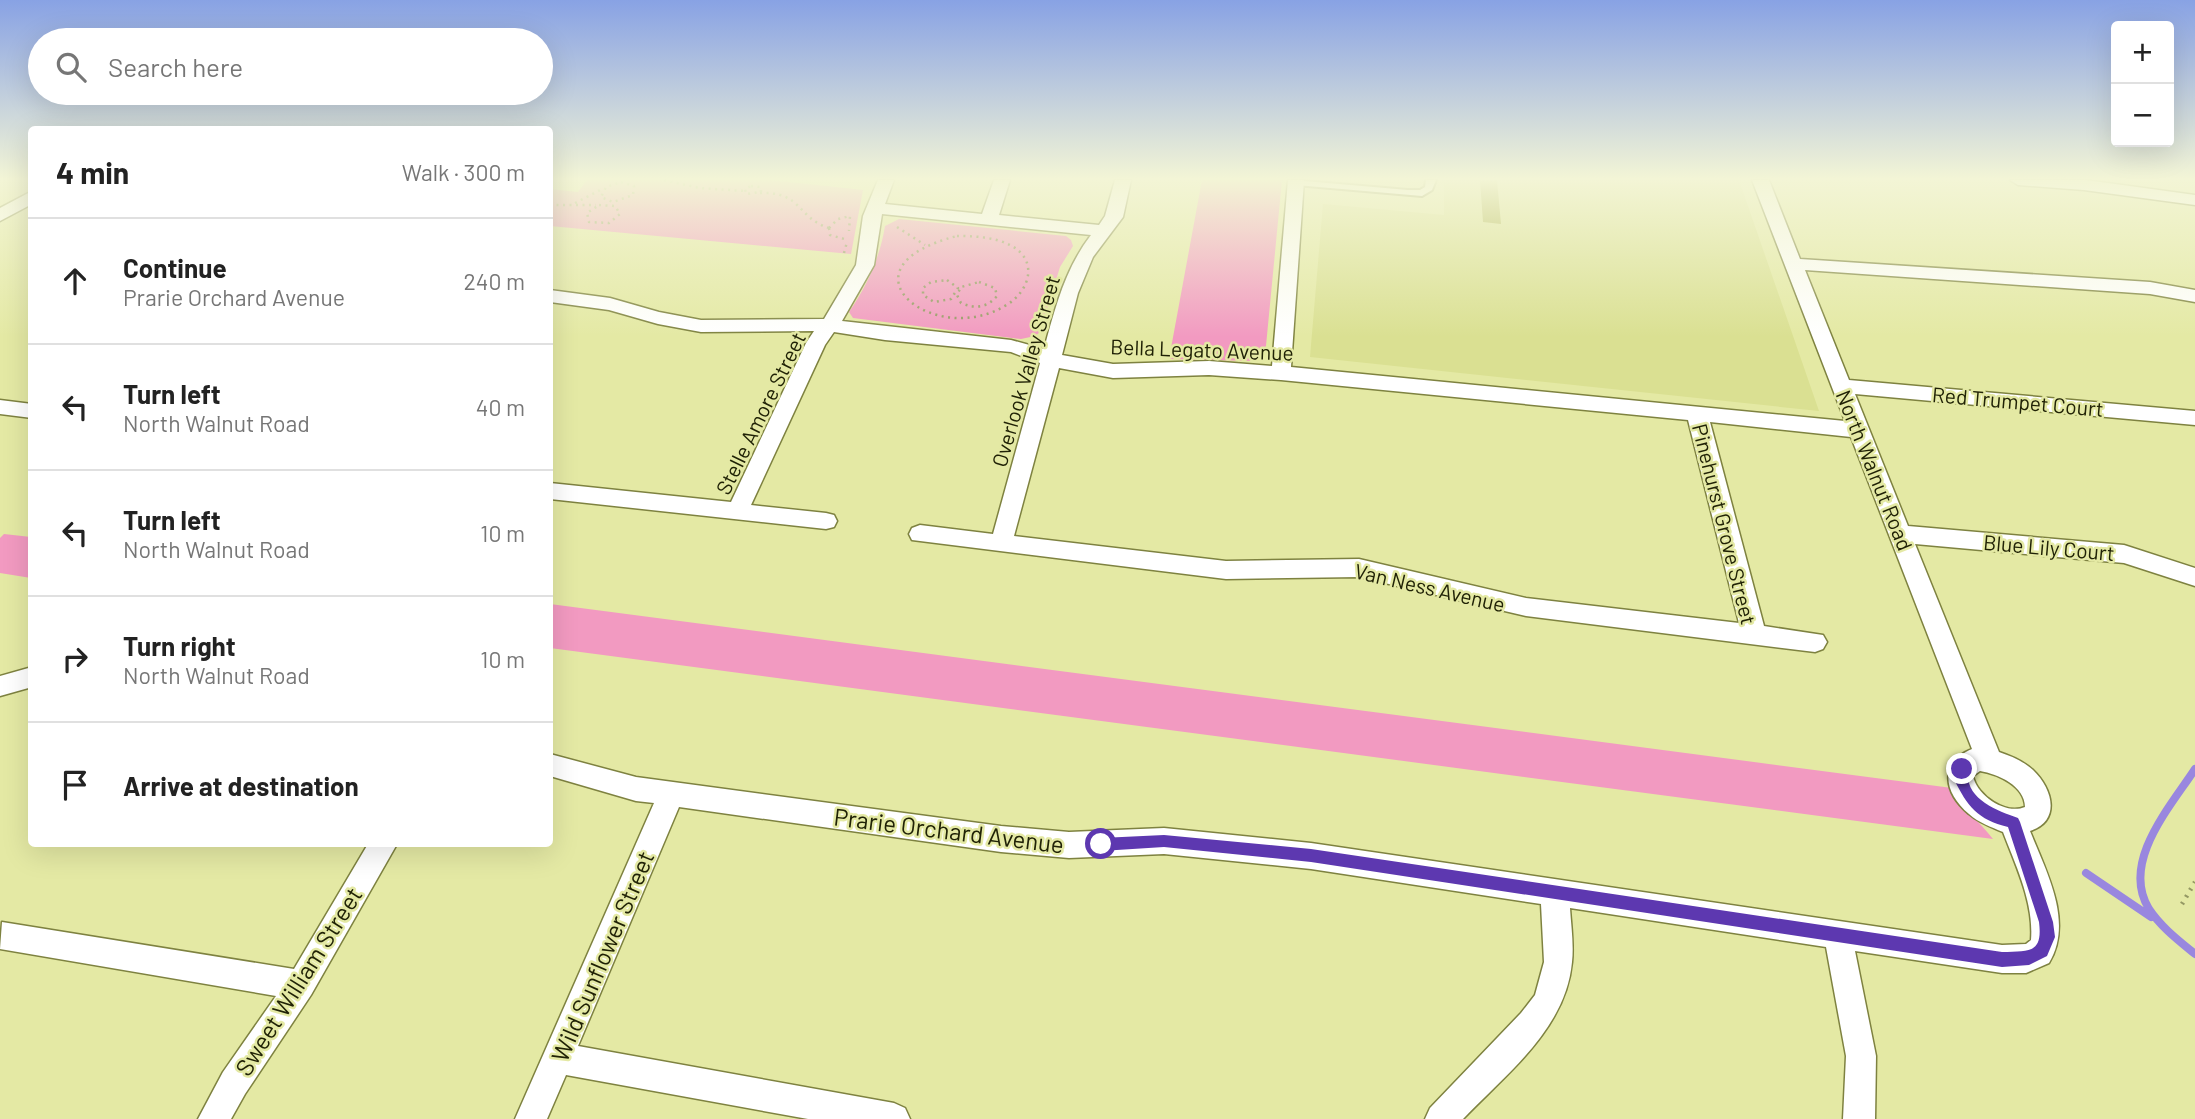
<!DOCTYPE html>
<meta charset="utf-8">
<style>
body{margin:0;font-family:Barlow,sans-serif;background:#f6f6f6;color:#222}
.controls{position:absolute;right:21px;top:21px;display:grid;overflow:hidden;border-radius:7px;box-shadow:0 7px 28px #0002}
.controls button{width:63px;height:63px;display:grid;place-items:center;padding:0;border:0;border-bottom:2px solid #e0e0e0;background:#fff;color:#222;font:35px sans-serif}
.stop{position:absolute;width:21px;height:21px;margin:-16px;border:5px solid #5d38b0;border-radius:50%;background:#fff}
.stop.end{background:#5d38b0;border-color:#fff;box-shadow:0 2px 7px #0008}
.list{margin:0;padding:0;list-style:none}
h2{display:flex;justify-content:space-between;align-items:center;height:91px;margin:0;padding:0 28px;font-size:30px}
h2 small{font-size:23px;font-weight:400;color:#767676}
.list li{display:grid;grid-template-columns:46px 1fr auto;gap:21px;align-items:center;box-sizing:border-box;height:126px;padding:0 28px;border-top:2px solid #e0e0e0}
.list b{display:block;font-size:26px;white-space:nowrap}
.list p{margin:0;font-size:23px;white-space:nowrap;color:#767676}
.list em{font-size:23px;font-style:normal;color:#767676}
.icon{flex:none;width:38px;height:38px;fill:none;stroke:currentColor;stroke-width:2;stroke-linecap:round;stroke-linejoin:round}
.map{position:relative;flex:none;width:2195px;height:1119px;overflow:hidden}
.search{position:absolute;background:#fff;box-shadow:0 7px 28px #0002;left:28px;top:28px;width:525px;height:77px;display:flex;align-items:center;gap:18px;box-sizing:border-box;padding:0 24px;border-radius:38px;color:#767676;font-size:26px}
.panel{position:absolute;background:#fff;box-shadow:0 7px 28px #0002;left:28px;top:126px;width:525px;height:721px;border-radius:7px}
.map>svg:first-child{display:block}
.built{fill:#dae092}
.green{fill:#f29ac1}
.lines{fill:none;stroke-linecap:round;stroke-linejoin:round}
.stream{stroke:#9987df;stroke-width:8}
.building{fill:#aaaf46}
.service-casing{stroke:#7e8240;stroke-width:4}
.minor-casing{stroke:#7e8240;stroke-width:3}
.path-far1{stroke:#949863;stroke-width:2.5;stroke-dasharray:2 4.5;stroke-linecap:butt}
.path{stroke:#949863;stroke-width:4.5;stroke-dasharray:2 6;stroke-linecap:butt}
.service{fill:#fff;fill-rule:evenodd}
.minor{fill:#fff;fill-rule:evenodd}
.route{fill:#5d38b0}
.labels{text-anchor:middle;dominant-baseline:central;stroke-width:5;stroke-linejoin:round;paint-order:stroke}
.street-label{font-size:21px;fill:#202206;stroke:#e4e9a4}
.near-street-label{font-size:24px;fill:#202206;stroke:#e4e9a4}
</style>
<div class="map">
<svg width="2195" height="1119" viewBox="0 0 2195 1119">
<rect width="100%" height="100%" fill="#e4e9a4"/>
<path class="built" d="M1444,180H1739L1819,411L1310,357L1323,204L1444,215Z"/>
<path class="green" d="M587,180H771L863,190L851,254L550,226V189L578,192Z
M1202,180H1282L1265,356L1254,361L1169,359Z
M899,219L1066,236L1071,240L1073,246L1060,267L1040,332L1035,336L1021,339L853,318L849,312C867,286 880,257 885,226Z
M4,534L31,537V578L0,573V538Z
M550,604L1952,788C1962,808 1979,821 1993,839L550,648Z"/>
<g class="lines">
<path class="stream" d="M2195,769C2171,806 2120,862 2149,909C2161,927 2178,940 2195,954
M2086,873L2151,917"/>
</g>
<path class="building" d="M1480,180H1497L1501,224L1483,222Z"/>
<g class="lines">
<g class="service-casing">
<path id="service" d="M1293,180L1408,190H1420L1425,187L1426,180H1436L1432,190L1422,196L1296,185L1293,184Z"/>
</g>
<g class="minor-casing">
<path id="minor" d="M878,180H894L885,204L982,214L994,180H1010L999,215L1099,225L1105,216L1115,180H1131L1123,217L1093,257L1078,293L1062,355L1113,364L1209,361L1272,366L1288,180H1304L1291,367L1845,421L1752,180H1769L1800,259L2150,282L2195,290V302L2150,294L1805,270L1849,380L2195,411V425L1855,394L1908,526L2124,545L2195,568V586L2124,563L1915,544L1999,752C2011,756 2023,761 2033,770C2053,789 2061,821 2030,831C2046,871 2074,922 2049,963L2026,973H2002L1855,951L1876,1056L1875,1119H1843L1846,1056L1826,947L1570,908C1571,925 1574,945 1572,962C1566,1029 1506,1074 1463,1119H1425L1430,1108L1521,1013L1535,995L1544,962L1541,904L1311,869L1164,854L1069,858L1001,852L679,807L578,1046L894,1103L905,1108L910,1119H808L566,1075L547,1119H515L654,803L636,801L550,776V754L636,777L1001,826L1069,832L1164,828L1311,843L2002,945L2026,944L2031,940C2034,903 2016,866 2003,832C1991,827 1979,823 1969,814C1944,793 1938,763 1972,749L1851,437L1710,422L1764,626L1823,635L1827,642L1823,649L1815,652L1526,616L1359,577L1226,579L912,540L909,534L912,528L920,525L993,534L1040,363L1011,352L885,340L834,332L825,345L751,505L826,513L834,515L837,521L834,527L826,529L550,499V483L731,502L806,343L814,331L701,332L658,324L609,310L550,302V290L610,298L659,312L701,320L824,319L856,265L863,216ZM882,214L1091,235C1065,269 1055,308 1044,349L1011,340L842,321L874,265ZM1059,368L1113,378L1209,375L1281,380L1688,420L1739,623L1526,598L1359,559L1226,561L1014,536ZM1980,771C1998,774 2025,786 2025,807C2006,815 1977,796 1973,776Z
M2010,180H2086L2195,195V205L2084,190L2018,185Z
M32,191V204L0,221V208Z
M0,400L32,404V418L0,414Z
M32,667V687L0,696V676Z
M368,844H397L311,995L245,1094L231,1119H198L223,1072L276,996L0,949L2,922L294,969Z"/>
</g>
<path class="path-far1" d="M664,180L700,188L745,191
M621,182L634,186L633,195L613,202L601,197L606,187Z
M751,186L761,187V192L746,194L745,189Z
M760,193C802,191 797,218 829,228
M575,203L602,189
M550,205H596
M599,205L615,206L620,214L609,223L589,222L587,213Z
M897,227L925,245
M829,228L838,219L850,216L849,231
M829,228L830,235L848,240
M957,236C974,236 994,237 1010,245C1038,259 1031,289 1008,304C936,351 831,268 957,236Z
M844,253L847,242
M947,280L958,288L951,299L934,302L923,295V288L931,282Z
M979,282L995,288L997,296C987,308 975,309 961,303L957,295L961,287Z"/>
<path class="path" d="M2182,904L2195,882"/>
<use href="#service" class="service"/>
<use href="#minor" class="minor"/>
</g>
<linearGradient id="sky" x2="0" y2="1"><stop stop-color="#88a2e4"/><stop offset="0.53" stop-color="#f3f5d6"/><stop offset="1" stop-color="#f3f5d6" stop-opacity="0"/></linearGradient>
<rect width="2195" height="337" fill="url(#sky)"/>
<path class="route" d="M1962,764L1968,769C1964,799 1996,810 2018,818L2020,822L2053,922L2055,937L2047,956L2029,965L2002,967L1311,862L1164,847L1101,851L1094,844L1101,838L1164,835L1311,849L2002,952C2029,951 2043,954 2039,922L2008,827C1978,820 1967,806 1954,779L1957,765Z"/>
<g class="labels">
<g class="street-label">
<text transform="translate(1202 349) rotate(2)">Bella Legato Avenue</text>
<text transform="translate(1025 371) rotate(-74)">Overlook Valley Street</text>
<text transform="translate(2018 401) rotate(5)">Red Trumpet Court</text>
<text transform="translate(760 413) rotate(-64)">Stelle Amore Street</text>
<text transform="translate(1875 470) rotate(68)">North Walnut Road</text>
<text transform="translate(1725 524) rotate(76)">Pinehurst Grove Street</text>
<text transform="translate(2049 547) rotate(5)">Blue Lily Court</text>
<text transform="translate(1430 587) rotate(13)">Van Ness Avenue</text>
</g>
<g class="near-street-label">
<text transform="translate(949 830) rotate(7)">Prarie Orchard Avenue</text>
<text transform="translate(602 956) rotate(-67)">Wild Sunflower Street</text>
<text transform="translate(298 981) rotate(-58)">Sweet William Street</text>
</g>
</g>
</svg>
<div class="controls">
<button>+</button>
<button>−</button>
</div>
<div class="stop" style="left:1101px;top:844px"></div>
<div class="stop end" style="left:1962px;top:769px"></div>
<div class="search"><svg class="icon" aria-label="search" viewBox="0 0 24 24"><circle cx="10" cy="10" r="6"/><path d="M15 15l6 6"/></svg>Search here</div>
<section class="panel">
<h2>4 min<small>Walk · 300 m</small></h2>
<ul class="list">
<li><svg class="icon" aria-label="ahead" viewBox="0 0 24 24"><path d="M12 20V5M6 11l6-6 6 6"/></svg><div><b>Continue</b><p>Prarie Orchard Avenue</p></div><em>240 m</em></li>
<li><svg class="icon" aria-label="left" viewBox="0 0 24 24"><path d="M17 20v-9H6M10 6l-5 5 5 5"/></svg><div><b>Turn left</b><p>North Walnut Road</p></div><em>40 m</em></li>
<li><svg class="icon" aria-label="left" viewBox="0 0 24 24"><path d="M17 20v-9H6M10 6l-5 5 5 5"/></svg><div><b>Turn left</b><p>North Walnut Road</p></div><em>10 m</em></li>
<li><svg class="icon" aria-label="right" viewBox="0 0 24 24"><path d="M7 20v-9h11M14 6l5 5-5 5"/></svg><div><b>Turn right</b><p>North Walnut Road</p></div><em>10 m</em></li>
<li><svg class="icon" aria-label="arrive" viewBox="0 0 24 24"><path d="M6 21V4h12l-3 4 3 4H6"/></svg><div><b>Arrive at destination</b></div></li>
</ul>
</section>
</div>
